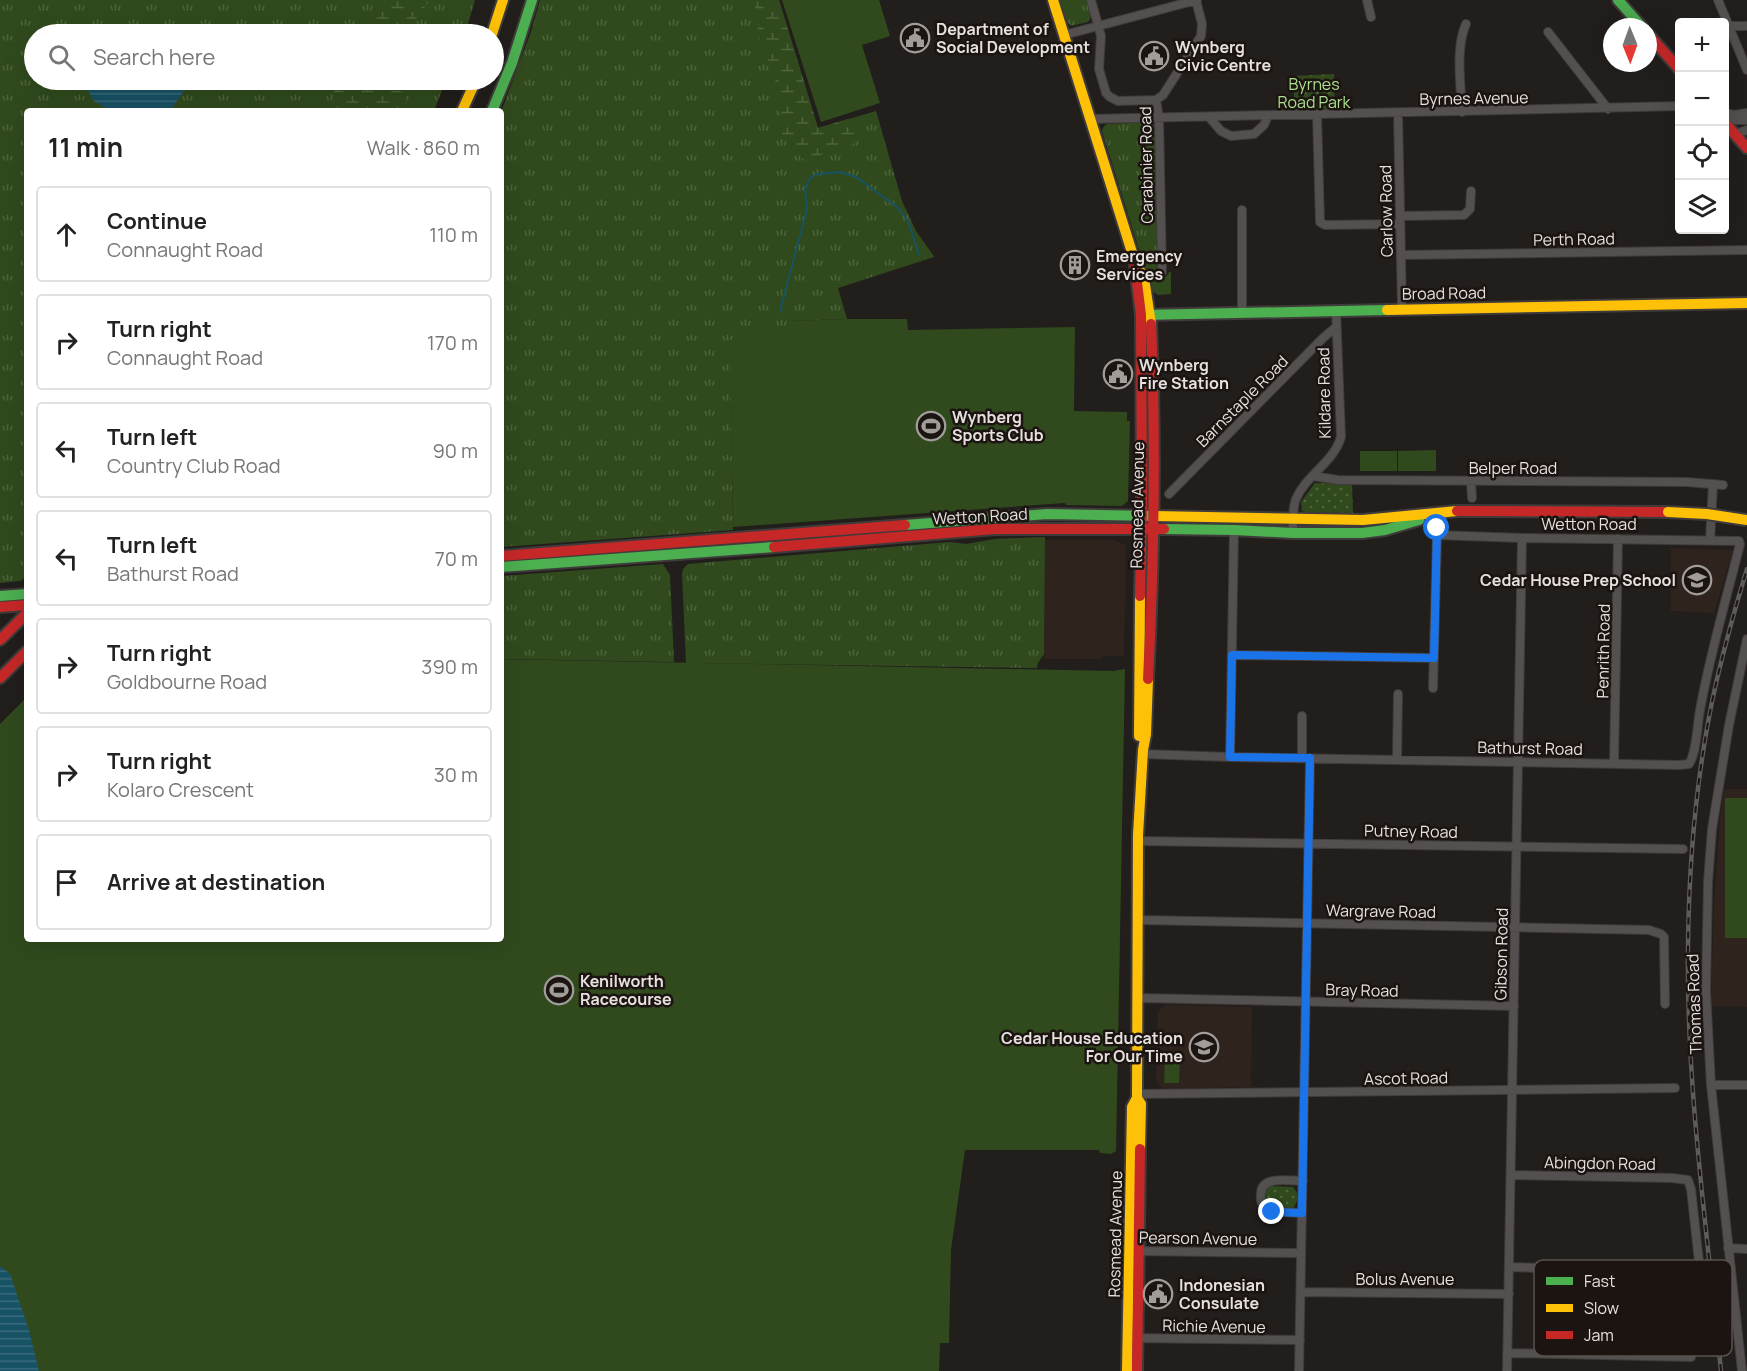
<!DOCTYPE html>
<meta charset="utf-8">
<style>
body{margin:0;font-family:Manrope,sans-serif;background:#f2f2f2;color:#222}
.controls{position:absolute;right:18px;top:18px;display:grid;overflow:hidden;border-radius:6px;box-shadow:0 6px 24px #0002}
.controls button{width:54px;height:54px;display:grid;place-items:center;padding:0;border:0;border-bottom:2px solid #e0e0e0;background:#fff;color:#222;font:30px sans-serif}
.compass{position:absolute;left:1603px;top:18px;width:54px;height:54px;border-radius:50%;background:#fff;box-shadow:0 6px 24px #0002;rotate:179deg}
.stop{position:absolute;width:18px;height:18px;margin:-14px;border:4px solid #1a73e8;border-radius:50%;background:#fff}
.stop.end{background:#1a73e8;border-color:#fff;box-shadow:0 2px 6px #0008}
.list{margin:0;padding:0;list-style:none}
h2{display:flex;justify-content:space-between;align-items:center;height:78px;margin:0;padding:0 24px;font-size:26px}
h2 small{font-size:20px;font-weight:400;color:#767676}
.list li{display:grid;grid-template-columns:39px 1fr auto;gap:18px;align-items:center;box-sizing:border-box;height:96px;margin:0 12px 12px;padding:0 12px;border:2px solid #e0e0e0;border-radius:6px}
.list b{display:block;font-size:22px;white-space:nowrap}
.list p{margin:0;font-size:20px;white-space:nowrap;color:#767676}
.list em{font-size:20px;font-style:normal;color:#767676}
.icon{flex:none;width:33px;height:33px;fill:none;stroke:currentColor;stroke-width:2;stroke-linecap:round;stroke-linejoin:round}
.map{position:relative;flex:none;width:1747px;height:1371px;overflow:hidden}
.search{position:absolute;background:#fff;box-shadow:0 6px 24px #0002;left:24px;top:24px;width:480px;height:66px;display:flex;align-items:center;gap:15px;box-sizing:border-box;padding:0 21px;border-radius:33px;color:#767676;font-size:22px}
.panel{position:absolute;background:#fff;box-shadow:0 6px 24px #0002;left:24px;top:108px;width:480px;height:834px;border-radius:6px}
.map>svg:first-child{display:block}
.built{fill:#2f231e}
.grass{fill:url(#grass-tufts)}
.wetland{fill:url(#wetland-marsh)}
.park{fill:url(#park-dots)}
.pitch{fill:#304a1d}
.water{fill:url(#water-rules)}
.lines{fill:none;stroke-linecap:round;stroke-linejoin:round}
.stream{stroke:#185265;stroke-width:2}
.street-casing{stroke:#3f3b3a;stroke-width:10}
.fast-casing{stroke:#3f3b3a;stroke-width:14}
.slow-casing{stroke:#3f3b3a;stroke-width:14}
.jam-casing{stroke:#3f3b3a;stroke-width:14}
.street{stroke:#53504f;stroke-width:8}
.fast{stroke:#4caf50;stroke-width:10}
.slow{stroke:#ffc107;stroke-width:10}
.jam{stroke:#c62828;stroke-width:10}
.rail-casing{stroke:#5e5c5b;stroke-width:4.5}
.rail{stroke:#1b1411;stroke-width:2;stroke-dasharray:7;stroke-linecap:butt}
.slow-bridge-casing{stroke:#3f3b3a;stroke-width:14;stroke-linecap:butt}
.slow-bridge{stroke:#ffc107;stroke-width:10}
.route{stroke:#1a73e8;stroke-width:8}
.labels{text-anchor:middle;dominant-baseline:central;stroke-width:5;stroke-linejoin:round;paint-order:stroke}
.poi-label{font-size:16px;font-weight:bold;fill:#e6e1df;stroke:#1b1411;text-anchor:start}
.park-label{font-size:16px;fill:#acdf8f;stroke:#1b1411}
.street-label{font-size:16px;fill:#e6e1df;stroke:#1b1411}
.key{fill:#1b1411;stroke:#58524f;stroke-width:1.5}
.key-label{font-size:16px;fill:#e6e1df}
</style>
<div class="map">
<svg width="1747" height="1371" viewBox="0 0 1747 1371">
<defs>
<pattern id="grass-tufts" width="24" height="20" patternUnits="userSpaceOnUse" patternTransform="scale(1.5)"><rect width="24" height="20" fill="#304a1d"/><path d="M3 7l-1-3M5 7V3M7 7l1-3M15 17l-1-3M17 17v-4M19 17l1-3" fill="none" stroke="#4e643d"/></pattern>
<pattern id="wetland-marsh" width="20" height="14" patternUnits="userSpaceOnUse" patternTransform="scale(1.5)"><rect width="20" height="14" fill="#304a1d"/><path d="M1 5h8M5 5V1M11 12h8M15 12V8" fill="none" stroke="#4e643d"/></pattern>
<pattern id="park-dots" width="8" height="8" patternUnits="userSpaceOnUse" patternTransform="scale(1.5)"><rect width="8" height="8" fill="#304a1d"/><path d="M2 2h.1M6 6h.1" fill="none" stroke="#4e643d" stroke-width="1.8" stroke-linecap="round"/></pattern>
<pattern id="water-rules" width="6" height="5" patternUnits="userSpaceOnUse" patternTransform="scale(1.5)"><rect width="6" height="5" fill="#185265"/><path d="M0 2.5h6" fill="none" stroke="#3a6b7b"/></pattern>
</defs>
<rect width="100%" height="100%" fill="#221e1c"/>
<path class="built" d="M1045,540H1114L1126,545L1124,656H1103L1100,659H1044Z
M1671,548L1733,550L1714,613L1671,611Z
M1724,789H1747V1007L1711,1006L1714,903L1720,820Z
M1165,1005L1252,1007L1251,1087L1163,1089L1156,1081L1158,1012Z"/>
<path class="grass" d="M0,0H475L465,34H34V80H446L434,111H27V575L21,581L0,583Z
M540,0H779L818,128L876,111L902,201L916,231L933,255L934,257L838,288L847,319L791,321V386L731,389L733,530L501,547V112L531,32Z
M1060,0H1087C1089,7 1094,16 1088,22L1071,26L1067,22Z
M1151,122L1156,126L1159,259L1155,273L1159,277C1163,278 1167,278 1169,272H1171V294L1158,295L1152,291L1102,131L1104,126L1107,124Z
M1045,537L1044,654L1038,663L1037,668L686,663L682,574L683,569L688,564L950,542L966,544L995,539Z
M663,564L670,575L674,662L501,659V576Z"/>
<path class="wetland" d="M381,0H430L406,32L398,34H360C371,27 377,12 381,0Z
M751,0H779L818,128L848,119C856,127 857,133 854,143L841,150L803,159L790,148L782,135V120L775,78L758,35V13Z
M336,80H369L386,89L404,92C407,100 409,104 403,111H335L333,95Z"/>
<path class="park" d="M1334,74L1335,111L1294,112V76Z
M1315,483L1352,484L1353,513L1305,512L1302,511L1301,502Z
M1270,1186L1293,1187C1299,1194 1299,1200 1293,1208L1270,1207L1266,1201V1190Z"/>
<path class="pitch" d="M782,0H879L890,36L862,45L880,103L821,122Z
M847,319H907L908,330L1075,327L1074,411L1127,412V421H1130L1128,501L1122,506L1066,505L1065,503L733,527L730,340L787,331L790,321Z
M1436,450V471H1398V451Z
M1360,451H1397V471H1360Z
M501,659L1113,671L1125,669L1116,1151L1111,1154L1100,1153L1099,1150H965L951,1250L949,1343H940L939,1371H0V724L27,697V939H501Z
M1725,798H1747V938H1725Z
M1165,1057L1180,1058L1179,1083H1164Z"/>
<path class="water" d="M128,80H184V91L170,111H111L94,101L85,86L88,81H99L115,88L120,87Z
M0,1266L10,1274L29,1330L39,1371H0Z"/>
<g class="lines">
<path class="stream" d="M780,311L807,209L805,189L810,178L817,174L840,172L856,177L897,207L908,221L919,255"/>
<g class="street-casing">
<path id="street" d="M1091,0L1101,36L1099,69L1106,93L1110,97L1118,101L1156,100
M1367,0L1371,17
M1718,0L1747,70
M1729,26H1747
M1548,32L1608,109
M1064,35L1197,0
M1724,111L1734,120H1747
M1462,112C1461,86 1455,48 1466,24
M1398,113L1402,309
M1726,113L1734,115L1747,113
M1317,115L1320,222L1325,225L1400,224
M1209,117L1221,131L1231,136L1254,134L1264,125L1268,116
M1090,119L1680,106
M1736,134L1747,130
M1242,210V312
M1400,216L1464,215L1470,209L1471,191
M1401,255L1747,250
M1162,272L1159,118L1156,100L1163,95L1201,36L1202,24L1196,0
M1313,476L1338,480L1687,482L1723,485
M1471,481L1472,498
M1169,494L1323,338L1336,327
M1293,533C1293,522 1292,509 1296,499C1306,475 1334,462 1341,437L1336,310
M1710,540L1713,484
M1232,655L1434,658
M1433,688L1437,535L1438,525L1444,515
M1143,754L1230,757L1679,765L1689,764C1697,752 1697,725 1700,710C1710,654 1726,600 1740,544L1739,541L1522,538L1437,535
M1230,757L1234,530
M1302,758V716
M1397,760L1398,694
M1614,763L1618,539
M1138,841L1683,849
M1139,920L1649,930L1661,934L1664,937L1665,1004
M1138,998L1514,1006
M1711,1085H1747
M1137,1094L1675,1088
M1302,1213L1267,1211C1262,1205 1260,1201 1261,1193C1262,1175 1290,1181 1303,1181
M1728,1248L1747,1249
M1134,1251L1301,1253
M1509,1267L1687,1272L1696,1269L1699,1262L1691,1189L1688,1180L1672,1178L1511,1175
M1301,1292L1509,1294
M1133,1338L1300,1340
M1507,1353L1691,1357
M1299,1371L1310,758
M1507,1371L1522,538
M1742,1371L1711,1085L1706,991L1708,882L1712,829L1729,725L1747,639"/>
</g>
<g class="fast-casing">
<path id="fast" d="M1618,0L1642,27
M492,111L512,63L532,0
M1141,315L1387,310
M905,525L1047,514L1154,516
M1164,529L1234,530L1293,533H1362L1385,530L1419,520
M501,567L774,547
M0,596L27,594"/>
</g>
<g class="slow-casing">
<path id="slow" d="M1053,0L1135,262L1144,278L1151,324
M492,34L503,0
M462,111L476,80
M1387,310L1747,303
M1154,516L1363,520L1457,511
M1139,736L1140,596
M1140,1149L1141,1104L1137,1098L1138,835L1143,750L1146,734L1148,679
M1127,1371L1132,1107L1137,1098"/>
</g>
<g class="jam-casing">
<path id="jam" d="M1648,34L1680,70
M1724,122L1747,148
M1135,266L1141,315L1142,502L1140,596
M1457,511L1668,512
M774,547L995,529H1164
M501,556L905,525
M0,607L27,605
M0,640L27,613
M0,678L27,651
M1148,679C1154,561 1156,442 1151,324
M1137,1371L1140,1149"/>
</g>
<use href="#street" class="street"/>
<use href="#fast" class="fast"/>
<use href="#slow" class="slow"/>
<use href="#jam" class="jam"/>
<g class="rail-casing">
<path id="rail" d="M1721,1371C1707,1229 1686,1087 1688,945C1689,856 1697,766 1717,679C1726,641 1736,605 1747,569"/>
</g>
<use href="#rail" class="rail"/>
<g class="slow-bridge-casing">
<path id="slow-bridge" d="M1668,512L1707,514L1747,520"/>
</g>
<use href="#slow-bridge" class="slow-bridge"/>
</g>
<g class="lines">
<path class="route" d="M1272,1212L1302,1213L1310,758L1230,757L1232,655L1434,658L1437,528"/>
</g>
<defs>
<g id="civic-ring" transform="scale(1.5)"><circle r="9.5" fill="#1b1411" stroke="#a19d9b" stroke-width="1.5"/><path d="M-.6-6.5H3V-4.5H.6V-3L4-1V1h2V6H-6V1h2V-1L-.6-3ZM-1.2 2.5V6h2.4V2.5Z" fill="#a19d9b"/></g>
<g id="building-ring" transform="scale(1.5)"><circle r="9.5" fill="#1b1411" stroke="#a19d9b" stroke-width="1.5"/><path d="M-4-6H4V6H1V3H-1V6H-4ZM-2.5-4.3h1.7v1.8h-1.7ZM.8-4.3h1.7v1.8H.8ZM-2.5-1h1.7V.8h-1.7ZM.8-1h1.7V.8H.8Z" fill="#a19d9b"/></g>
<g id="stadium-ring" transform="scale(1.5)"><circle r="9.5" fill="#1b1411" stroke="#a19d9b" stroke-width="1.5"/><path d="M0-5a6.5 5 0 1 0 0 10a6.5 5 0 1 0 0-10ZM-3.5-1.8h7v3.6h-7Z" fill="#a19d9b"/></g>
<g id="school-ring" transform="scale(1.5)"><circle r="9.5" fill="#1b1411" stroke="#a19d9b" stroke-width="1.5"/><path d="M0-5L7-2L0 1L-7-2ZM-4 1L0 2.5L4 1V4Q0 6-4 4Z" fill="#a19d9b"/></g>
</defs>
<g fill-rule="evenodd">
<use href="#civic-ring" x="915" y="38"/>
<use href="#civic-ring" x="1154" y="56"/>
<use href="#building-ring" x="1075" y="265"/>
<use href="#civic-ring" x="1118" y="374"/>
<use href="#stadium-ring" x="931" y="426"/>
<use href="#school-ring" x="1697" y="580"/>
<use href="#stadium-ring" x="559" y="990"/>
<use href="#school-ring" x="1204" y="1047"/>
<use href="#civic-ring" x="1158" y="1294"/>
</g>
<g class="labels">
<g class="poi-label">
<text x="936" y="29">Department of<tspan x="936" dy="18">Social Development</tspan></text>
<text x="1175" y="47">Wynberg<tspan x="1175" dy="18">Civic Centre</tspan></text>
<text x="1096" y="256">Emergency<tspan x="1096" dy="18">Services</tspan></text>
<text x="1139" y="365">Wynberg<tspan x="1139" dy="18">Fire Station</tspan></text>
<text x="952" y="417">Wynberg<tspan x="952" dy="18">Sports Club</tspan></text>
<text x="1676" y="580" text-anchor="end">Cedar House Prep School</text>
<text x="580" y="981">Kenilworth<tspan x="580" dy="18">Racecourse</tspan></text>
<text x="1183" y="1038" text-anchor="end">Cedar House Education<tspan x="1183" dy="18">For Our Time</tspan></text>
<text x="1179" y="1285">Indonesian<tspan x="1179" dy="18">Consulate</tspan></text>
</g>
<g class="park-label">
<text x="1314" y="84">Byrnes<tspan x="1314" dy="18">Road Park</tspan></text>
</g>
<g class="street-label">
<text transform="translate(1474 98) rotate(-1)">Byrnes Avenue</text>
<text transform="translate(1146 165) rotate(-91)">Carabinier Road</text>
<text transform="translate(1386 211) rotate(-91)">Carlow Road</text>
<text transform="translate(1574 239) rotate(-1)">Perth Road</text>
<text transform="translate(1444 293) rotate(-1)">Broad Road</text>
<text transform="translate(1324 393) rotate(-91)">Kildare Road</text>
<text transform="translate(1242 401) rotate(-45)">Barnstaple Road</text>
<text x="1513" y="468">Belper Road</text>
<text transform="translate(1137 505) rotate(-89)">Rosmead Avenue</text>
<text transform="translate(980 516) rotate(-3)">Wetton Road</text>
<text x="1589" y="524">Wetton Road</text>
<text transform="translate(1603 651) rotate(-89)">Penrith Road</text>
<text transform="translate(1530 748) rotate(1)">Bathurst Road</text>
<text transform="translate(1411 831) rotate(1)">Putney Road</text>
<text transform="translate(1381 911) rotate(1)">Wargrave Road</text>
<text transform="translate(1501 954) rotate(-89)">Gibson Road</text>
<text transform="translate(1362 990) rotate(1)">Bray Road</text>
<text transform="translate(1694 1004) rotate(-92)">Thomas Road</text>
<text transform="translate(1406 1078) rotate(-1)">Ascot Road</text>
<text transform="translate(1600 1163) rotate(1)">Abingdon Road</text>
<text transform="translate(1115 1234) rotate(-89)">Rosmead Avenue</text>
<text transform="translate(1198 1238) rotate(1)">Pearson Avenue</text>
<text x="1405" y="1279">Bolus Avenue</text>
<text transform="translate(1214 1326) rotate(1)">Richie Avenue</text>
</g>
</g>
<rect x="1534" y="1260" width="198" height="96" rx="9" class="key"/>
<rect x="1546" y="1277" width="27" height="8" fill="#4caf50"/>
<rect x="1546" y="1304" width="27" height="8" fill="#ffc107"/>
<rect x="1546" y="1331" width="27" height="8" fill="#c62828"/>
<g class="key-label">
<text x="1584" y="1287">Fast</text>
<text x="1584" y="1314">Slow</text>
<text x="1584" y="1341">Jam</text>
</g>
</svg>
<div class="controls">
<button>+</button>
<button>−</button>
<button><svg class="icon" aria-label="locate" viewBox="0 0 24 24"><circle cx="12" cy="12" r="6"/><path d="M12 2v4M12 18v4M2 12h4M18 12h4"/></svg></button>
<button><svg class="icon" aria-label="layers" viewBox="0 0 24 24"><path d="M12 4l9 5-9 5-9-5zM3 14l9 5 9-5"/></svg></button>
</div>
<svg class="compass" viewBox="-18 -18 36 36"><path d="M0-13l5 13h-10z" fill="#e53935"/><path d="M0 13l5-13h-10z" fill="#767676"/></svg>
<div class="stop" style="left:1437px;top:528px"></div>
<div class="stop end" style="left:1272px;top:1212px"></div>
<div class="search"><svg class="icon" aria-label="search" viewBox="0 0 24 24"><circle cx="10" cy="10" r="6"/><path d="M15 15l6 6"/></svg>Search here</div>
<section class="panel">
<h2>11 min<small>Walk · 860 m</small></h2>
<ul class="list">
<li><svg class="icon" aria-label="ahead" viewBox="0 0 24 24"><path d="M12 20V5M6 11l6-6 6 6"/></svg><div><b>Continue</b><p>Connaught Road</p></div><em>110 m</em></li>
<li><svg class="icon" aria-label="right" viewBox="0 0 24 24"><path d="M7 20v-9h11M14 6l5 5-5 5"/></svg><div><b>Turn right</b><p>Connaught Road</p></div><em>170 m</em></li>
<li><svg class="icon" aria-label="left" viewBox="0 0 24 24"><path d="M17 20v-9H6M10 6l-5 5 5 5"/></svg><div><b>Turn left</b><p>Country Club Road</p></div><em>90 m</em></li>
<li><svg class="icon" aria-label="left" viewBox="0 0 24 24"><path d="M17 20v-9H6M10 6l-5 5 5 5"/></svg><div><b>Turn left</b><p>Bathurst Road</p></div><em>70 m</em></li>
<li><svg class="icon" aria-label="right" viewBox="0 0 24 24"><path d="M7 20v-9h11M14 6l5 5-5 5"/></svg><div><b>Turn right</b><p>Goldbourne Road</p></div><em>390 m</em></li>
<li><svg class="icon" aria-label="right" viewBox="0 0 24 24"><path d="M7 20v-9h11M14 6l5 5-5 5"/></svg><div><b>Turn right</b><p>Kolaro Crescent</p></div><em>30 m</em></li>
<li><svg class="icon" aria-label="arrive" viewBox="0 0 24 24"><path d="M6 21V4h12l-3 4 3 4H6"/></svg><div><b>Arrive at destination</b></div></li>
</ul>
</section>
</div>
